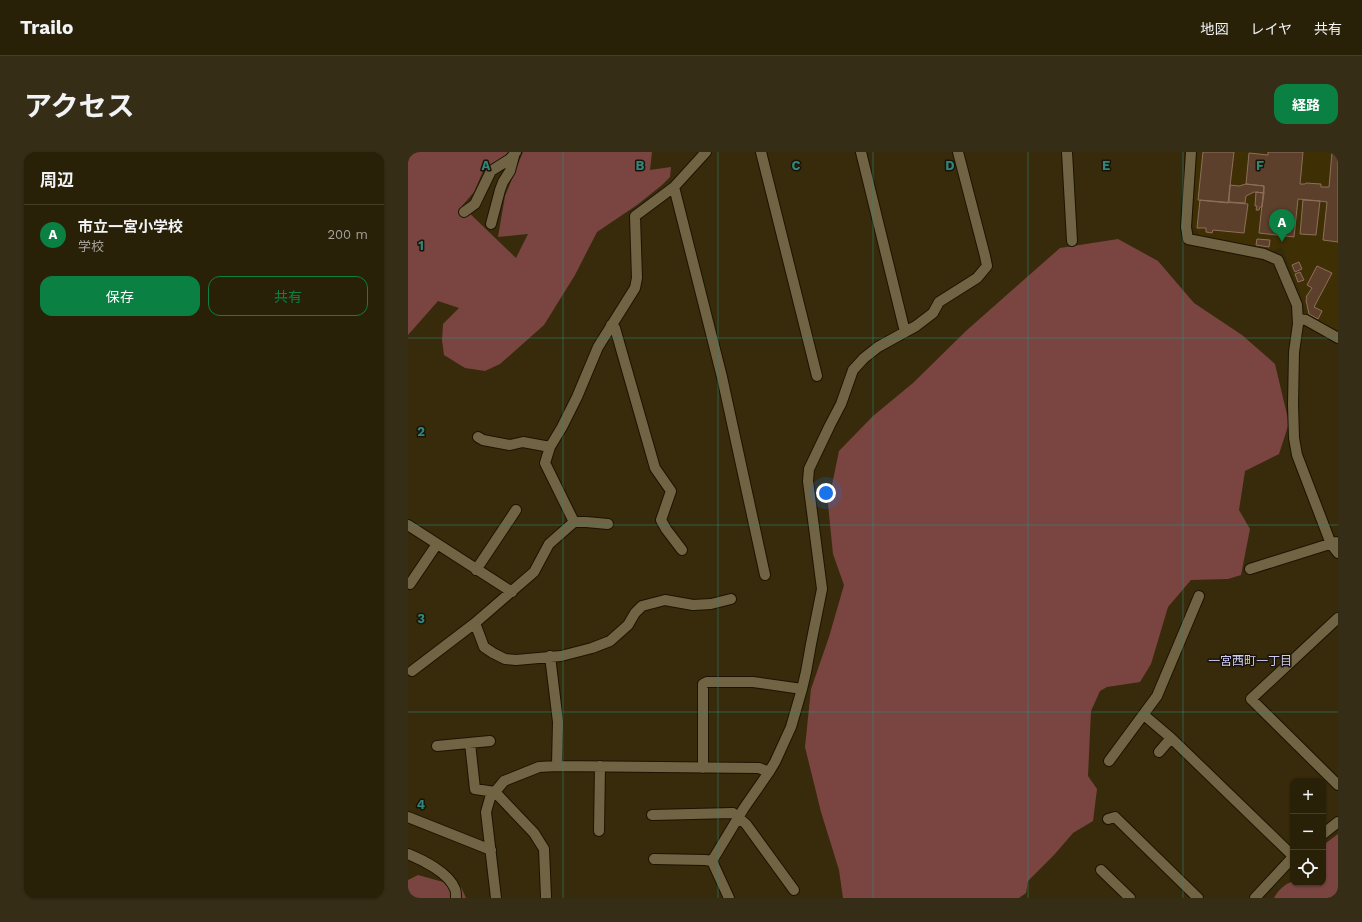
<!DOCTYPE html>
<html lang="ja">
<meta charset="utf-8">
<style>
body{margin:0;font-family:"Work Sans","Noto Sans JP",sans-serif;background:#352d16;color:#f1f3f6}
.controls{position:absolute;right:12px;bottom:12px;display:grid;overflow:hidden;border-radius:8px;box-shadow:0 1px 3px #0004}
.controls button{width:36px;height:36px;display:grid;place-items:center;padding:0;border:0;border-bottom:1px solid #453e29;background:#292008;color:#f1f3f6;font:20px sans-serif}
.you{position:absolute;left:418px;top:341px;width:14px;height:14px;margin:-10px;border:3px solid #fff;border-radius:50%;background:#1a73e8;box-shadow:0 0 0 6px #1a73e833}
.badge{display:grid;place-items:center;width:26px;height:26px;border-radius:50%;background:#0b8043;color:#fff;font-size:13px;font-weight:700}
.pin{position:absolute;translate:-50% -33px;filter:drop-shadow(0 1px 2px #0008)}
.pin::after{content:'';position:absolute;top:21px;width:14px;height:12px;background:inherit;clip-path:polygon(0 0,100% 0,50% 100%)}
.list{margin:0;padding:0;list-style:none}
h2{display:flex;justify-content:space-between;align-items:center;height:52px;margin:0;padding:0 16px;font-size:17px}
h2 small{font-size:13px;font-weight:400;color:#a5a39c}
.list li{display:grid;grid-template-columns:26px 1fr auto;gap:12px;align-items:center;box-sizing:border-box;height:60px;padding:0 16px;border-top:1px solid #453e29}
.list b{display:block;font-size:15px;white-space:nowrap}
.list p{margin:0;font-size:13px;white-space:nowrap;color:#a5a39c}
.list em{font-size:13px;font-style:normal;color:#a5a39c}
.actions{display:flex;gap:8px;padding:12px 16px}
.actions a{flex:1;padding:9px 0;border:1px solid #0b8043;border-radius:12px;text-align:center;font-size:14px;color:#0b8043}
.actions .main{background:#0b8043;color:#fff}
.icon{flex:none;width:22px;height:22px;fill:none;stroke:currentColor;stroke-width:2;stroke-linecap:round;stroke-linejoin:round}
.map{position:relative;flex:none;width:930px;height:746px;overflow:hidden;border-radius:12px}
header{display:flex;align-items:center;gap:24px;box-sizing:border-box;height:56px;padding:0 20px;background:#292008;border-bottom:1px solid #453e29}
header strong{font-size:19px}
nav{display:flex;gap:22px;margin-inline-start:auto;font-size:14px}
.intro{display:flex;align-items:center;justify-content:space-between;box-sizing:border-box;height:96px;padding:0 24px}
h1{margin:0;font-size:28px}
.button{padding:10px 18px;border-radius:12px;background:#0b8043;color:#fff;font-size:14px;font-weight:700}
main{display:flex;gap:24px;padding:0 24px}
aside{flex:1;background:#292008;border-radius:12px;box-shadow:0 1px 3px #0004}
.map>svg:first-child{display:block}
.built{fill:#3e2f05}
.green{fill:#7a4541}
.building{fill:#5c402c;stroke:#8e6f5a}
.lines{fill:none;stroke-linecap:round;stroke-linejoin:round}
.street-casing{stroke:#1c1400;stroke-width:12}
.street{stroke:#716444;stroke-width:10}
.grid{fill:none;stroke:#30867d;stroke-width:1;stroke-opacity:0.55}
.labels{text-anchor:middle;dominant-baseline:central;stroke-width:3;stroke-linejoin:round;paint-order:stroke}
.neighbourhood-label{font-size:12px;fill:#cecbf6;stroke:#1a1407}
.grid-label{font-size:13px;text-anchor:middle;font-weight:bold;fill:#30867d;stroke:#1a1407;stroke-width:3;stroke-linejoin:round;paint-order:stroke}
</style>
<header>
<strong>Trailo</strong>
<nav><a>地図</a><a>レイヤ</a><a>共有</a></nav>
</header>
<div class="intro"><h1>アクセス</h1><a class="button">経路</a></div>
<main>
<aside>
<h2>周辺<small></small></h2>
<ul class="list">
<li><span class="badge">A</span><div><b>市立一宮小学校</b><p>学校</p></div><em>200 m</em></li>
</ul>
<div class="actions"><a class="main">保存</a><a>共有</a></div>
</aside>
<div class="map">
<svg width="930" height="746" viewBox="0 0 930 746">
<rect width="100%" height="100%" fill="#372b0b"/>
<path class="built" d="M789,0H930V181L898,163L895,149L874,95L865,99H860V97L793,85L784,73Z"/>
<path class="green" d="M0,0H101L94,7L76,17L66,40L54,54L108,106L120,82L90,85L97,44L115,0H244L242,18L263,15L262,25L254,33L229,53L189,80L167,123L136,173L92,212L77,219L57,216L36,203L34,188L35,172L51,156L30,149L0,183Z
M710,87L750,109L786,151L834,183L867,212L881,271L871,302L837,319L831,358L842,377L833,423L820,427L783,428L760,455L743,512L732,530L699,535L692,539L683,559L680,624L689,637L685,669L665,681L646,703L620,729L618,741L611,746H435L431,718L413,660L397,595L403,537L421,485L436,433L425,402L420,352L431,299L465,264L505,231L559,178L652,96Z
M930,682V746H866C871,737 876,733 885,729V731H915V704L918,691Z
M10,723L53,735L58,746H0V728Z"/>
<path class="building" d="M795,0H826L820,51L790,48Z
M860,0H895L892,32H897L898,31L913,32V35H921L924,0H930V90L915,88L919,50L912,49L890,47L886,85L851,81L856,34L838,32L841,1L860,3Z
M838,32L856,34V41L846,40L838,44L837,51L821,50L822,33L831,34Z
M848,40L856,41L854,55H852L851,58H848L849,54H847Z
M792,48L840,52L836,81L805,78L804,81L798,80V76H789Z
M895,48L912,49L908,83L892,82Z
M849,87L862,88L861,95L848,93Z
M891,110L894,117L887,120L884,113Z
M909,114L924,121L906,155L914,159L910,167L901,162L898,148L899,146L898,145L904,136L899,133Z
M892,120L896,128L890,130L887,122Z"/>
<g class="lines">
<g class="street-casing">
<path id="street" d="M353,0L409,224
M453,0L497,180
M659,0L664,89
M783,0L778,75L780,87L856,102L870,108L889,153L890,172L886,200L885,252L886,286L889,303L923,392L930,401
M266,35L314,225L357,423
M56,60L67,52L83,19L102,7L108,0
M83,72L92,38L95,30L102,19L106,4
M890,167L898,168L930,186
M203,173L207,176L247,316L263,339L253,368L258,377L274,398
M70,285L75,288L102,293L115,290L142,295
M166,370H178L200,372
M0,373L104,440
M842,417L928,390
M68,418L108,358
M2,432L29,392
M930,466L843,547L930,633
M67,471L76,495L85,501L97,507L108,508L153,504L184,496L202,489L220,473L227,461L234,454L257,448L285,453L303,452L323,447
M142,504L150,570L149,614L351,616L361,620L367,610L383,575L394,537L398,520L403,492L414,437L400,329L401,317L422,273L433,252L445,218L456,206L470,195L508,174L525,161L531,150L569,126L579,114L577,104L550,0
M4,519L67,471L126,420L141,392L166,370L137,311L142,295L154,275L169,245L190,195L227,136L229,126L227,64L266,35L298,0
M736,563L763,586L885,704
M62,591L67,637L87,640L126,681L136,697L138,745
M29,594L82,589
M751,600L763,586
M701,609L749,544L791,444
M295,616V532L299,530H345L394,537
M244,663L325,661L338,672L386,738
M0,665L83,698
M700,667L707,665L790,746
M191,679L192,614
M915,682L930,670
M0,702C15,708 41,721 47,737C48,739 48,743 48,746
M246,707L297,708L304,709
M693,718L722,746
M88,746L78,660L82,646L96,629L131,615L149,614
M321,746L304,709L336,656L361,620
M847,746L885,705"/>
</g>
<use href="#street" class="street"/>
</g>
<path class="grid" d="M155,0V746M310,0V746M465,0V746M620,0V746M775,0V746M0,186H930M0,373H930M0,560H930"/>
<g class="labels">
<g class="neighbourhood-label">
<text x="842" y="509">一宮西町一丁目</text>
</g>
</g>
<g class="grid-label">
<text x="78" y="18">A</text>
<text x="232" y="18">B</text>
<text x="388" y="18">C</text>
<text x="542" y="18">D</text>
<text x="698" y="18">E</text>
<text x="852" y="18">F</text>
<text x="13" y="98">1</text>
<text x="13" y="284">2</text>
<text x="13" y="471">3</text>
<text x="13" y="657">4</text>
</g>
</svg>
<div class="controls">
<button>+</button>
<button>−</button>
<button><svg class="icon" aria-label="locate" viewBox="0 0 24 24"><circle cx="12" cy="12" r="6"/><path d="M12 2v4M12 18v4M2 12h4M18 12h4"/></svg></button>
</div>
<div class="you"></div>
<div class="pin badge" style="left:874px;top:90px">A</div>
</div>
</main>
